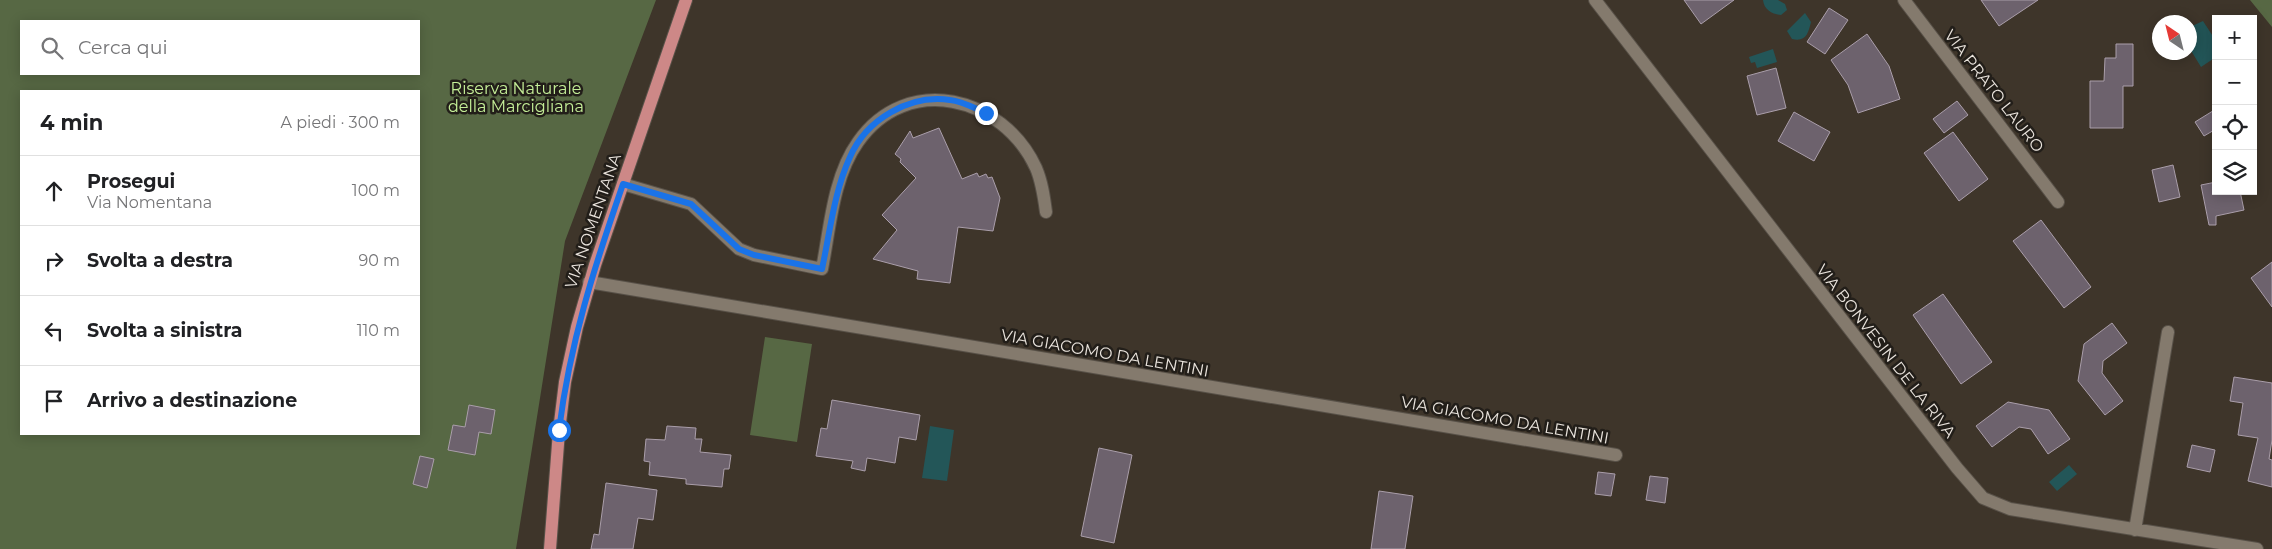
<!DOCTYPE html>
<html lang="it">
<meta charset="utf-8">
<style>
body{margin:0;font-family:Montserrat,sans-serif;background:#f2f2f2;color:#202124}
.controls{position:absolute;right:15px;top:15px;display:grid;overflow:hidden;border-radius:0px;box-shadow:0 2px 12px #0003}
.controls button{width:45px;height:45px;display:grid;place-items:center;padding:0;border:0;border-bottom:1px solid #e0e0e0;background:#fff;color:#202124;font:25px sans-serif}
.compass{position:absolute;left:2152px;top:15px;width:45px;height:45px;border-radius:50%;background:#fff;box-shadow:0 2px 12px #0003;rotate:325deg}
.stop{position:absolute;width:15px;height:15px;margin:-11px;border:4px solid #1a73e8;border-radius:50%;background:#fff}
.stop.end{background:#1a73e8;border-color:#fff;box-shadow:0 1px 5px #0008}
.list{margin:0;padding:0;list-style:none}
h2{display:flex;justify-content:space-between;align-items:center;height:65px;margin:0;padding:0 20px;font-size:21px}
h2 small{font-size:16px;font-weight:400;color:#757577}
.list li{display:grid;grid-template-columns:32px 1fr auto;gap:15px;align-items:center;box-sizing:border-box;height:70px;padding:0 20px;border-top:1px solid #e0e0e0}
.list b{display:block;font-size:19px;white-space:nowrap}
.list p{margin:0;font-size:16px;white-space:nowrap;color:#757577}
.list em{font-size:16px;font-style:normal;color:#757577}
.icon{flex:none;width:28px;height:28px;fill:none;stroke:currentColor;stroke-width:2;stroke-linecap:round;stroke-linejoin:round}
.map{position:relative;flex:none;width:2272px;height:549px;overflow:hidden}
.search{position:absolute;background:#fff;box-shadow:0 2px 12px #0003;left:20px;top:20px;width:400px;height:55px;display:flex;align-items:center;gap:12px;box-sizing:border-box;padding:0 18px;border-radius:0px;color:#757577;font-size:19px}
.panel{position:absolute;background:#fff;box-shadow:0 2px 12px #0003;left:20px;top:90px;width:400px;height:345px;border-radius:0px}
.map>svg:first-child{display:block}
.green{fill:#576844;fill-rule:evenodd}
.water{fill:#235658}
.building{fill:#6d626d;stroke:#aa9eaa}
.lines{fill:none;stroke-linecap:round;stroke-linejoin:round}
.minor-casing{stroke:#585148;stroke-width:14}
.major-casing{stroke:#585148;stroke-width:14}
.minor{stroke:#847a6d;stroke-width:12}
.major{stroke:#cd8887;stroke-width:12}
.route{stroke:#1a73e8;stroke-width:6}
.labels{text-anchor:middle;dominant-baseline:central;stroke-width:5;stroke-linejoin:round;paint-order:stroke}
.park-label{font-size:16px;fill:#c5ef98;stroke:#221e19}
.street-label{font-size:16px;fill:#eae4dd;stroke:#221e19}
</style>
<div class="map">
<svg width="2272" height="549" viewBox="0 0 2272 549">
<rect width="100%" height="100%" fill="#3e352a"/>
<path class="green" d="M0,0H656L565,241L516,549H0ZM21,21H419V74H21ZM21,91H419V434H21Z
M2250,0H2272V28V27Z
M765,337L812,344L797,442L750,435Z"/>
<path class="water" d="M1763,0H1778L1785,4L1787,10L1781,15C1772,14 1764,10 1763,0Z
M1805,13L1811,22C1808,34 1806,42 1792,39L1787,31Z
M2203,21L2216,41V57L2201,67L2190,49V27Z
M1773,49L1777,62L1757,68L1755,62L1751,63L1749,57Z
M930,426L954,430L947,481L922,478Z
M2069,465L2077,474L2057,491L2049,482Z"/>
<path class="building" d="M1684,0H1734L1701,24Z
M1981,0H2038L1999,26Z
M1829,8L1848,20L1825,54L1807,42Z
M1867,34L1889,66L1900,99L1858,113L1848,85L1831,60Z
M2116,44H2133V86H2123V128H2090V81H2104L2105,58H2116Z
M1776,68L1786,108L1757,115L1747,76Z
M1957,101L1968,115L1944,133L1933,119Z
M2216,109V129L2204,136L2195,122Z
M1794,112L1830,132L1814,161L1778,141Z
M939,128L962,179L977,173L979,177L986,174L988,178L992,177L1000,198L993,231L958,227L950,283L917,279L918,271L873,259L897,230L882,215L916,178L900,162L901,159L895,154L910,131L913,138Z
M1953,132L1988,179L1959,201L1924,153Z
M2173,165L2180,197L2159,202L2152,170Z
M2216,182V191H2240L2244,210L2216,216V225H2209L2201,185Z
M2041,220L2091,287L2064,308L2013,241Z
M2272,262V307L2251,278Z
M1943,294L1992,362L1961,384L1913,315Z
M2112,323L2127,343L2103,361L2102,373L2123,401L2105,415L2078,381L2084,344Z
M2234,377L2272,383V440L2269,459L2272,460V487L2248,481L2258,438L2238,435L2243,403L2230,401Z
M832,400L920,415L916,440L899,437L895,463L867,458L865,471L851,468L853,461L816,456L821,428L827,429Z
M2008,402L2049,410L2070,439L2048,454L2031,429L2019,427L1992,447L1976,426Z
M469,405L495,410L491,434L479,432L475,455L448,450L453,425L465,427Z
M667,426L696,428L695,439H702L700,452L731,455L729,469H724L722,487L686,484V479L649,475L650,462L644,461L646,439L665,440Z
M2192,445L2215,450L2210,472L2187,467Z
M1099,448L1132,455L1114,543L1081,536Z
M420,456L434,459L427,488L413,484Z
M1598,472L1615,474L1611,496L1595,494Z
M1650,476L1668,478L1665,503L1646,500Z
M606,483L657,490L653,520L638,518L633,549H591L594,534L599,535Z
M1379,491L1413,496L1405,549H1371Z"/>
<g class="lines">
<g class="minor-casing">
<path id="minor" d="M1595,0L1957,468L1983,498L2010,509L2257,549
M1904,0L2058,202
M623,184L691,204L739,249L754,255L822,269C830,228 833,177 858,142C907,72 1003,96 1036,168C1042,182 1044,197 1046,212
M589,282L1616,455
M2135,530L2168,332"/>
</g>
<g class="major-casing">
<path id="major" d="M550,549L559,431L565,382L577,327L595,265L686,0"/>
</g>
<use href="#minor" class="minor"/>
<use href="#major" class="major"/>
</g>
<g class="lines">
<path class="route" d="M559,430C570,342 594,268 623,184L691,204L739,249L754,255L822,269C830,232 834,192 850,157C866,120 909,94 950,100C962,101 974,108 986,113"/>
</g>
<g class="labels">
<g class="park-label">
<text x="516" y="88">Riserva Naturale<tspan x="516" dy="18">della Marcigliana</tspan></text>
</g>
<g class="street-label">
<text transform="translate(1994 91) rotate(52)">VIA PRATO LAURO</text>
<text transform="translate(593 221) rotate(-71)">VIA NOMENTANA</text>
<text transform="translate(1886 351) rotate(52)">VIA BONVESIN DE LA RIVA</text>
<text transform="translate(1105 353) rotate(10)">VIA GIACOMO DA LENTINI</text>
<text transform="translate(1505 420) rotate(10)">VIA GIACOMO DA LENTINI</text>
</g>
</g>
</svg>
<div class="controls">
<button>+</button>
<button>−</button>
<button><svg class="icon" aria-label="locate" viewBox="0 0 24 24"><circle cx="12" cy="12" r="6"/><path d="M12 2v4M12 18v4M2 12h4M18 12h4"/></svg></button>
<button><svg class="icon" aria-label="layers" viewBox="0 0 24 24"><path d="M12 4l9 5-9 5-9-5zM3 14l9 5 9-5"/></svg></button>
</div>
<svg class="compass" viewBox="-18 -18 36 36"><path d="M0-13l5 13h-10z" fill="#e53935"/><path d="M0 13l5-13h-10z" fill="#757577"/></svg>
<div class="stop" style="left:559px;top:430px"></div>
<div class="stop end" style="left:986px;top:113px"></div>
<div class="search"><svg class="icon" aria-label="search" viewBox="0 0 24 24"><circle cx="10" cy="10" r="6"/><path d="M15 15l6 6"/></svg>Cerca qui</div>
<section class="panel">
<h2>4 min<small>A piedi · 300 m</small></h2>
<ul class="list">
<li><svg class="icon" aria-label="ahead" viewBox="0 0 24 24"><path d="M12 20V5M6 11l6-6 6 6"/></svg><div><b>Prosegui</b><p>Via Nomentana</p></div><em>100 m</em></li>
<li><svg class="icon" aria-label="right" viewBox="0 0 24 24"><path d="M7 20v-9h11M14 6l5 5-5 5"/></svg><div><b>Svolta a destra</b></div><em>90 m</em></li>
<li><svg class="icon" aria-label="left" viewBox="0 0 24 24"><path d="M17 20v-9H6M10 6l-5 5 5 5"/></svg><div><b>Svolta a sinistra</b></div><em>110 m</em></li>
<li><svg class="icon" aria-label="arrive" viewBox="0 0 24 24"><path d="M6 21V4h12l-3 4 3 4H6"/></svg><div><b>Arrivo a destinazione</b></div></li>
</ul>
</section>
</div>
